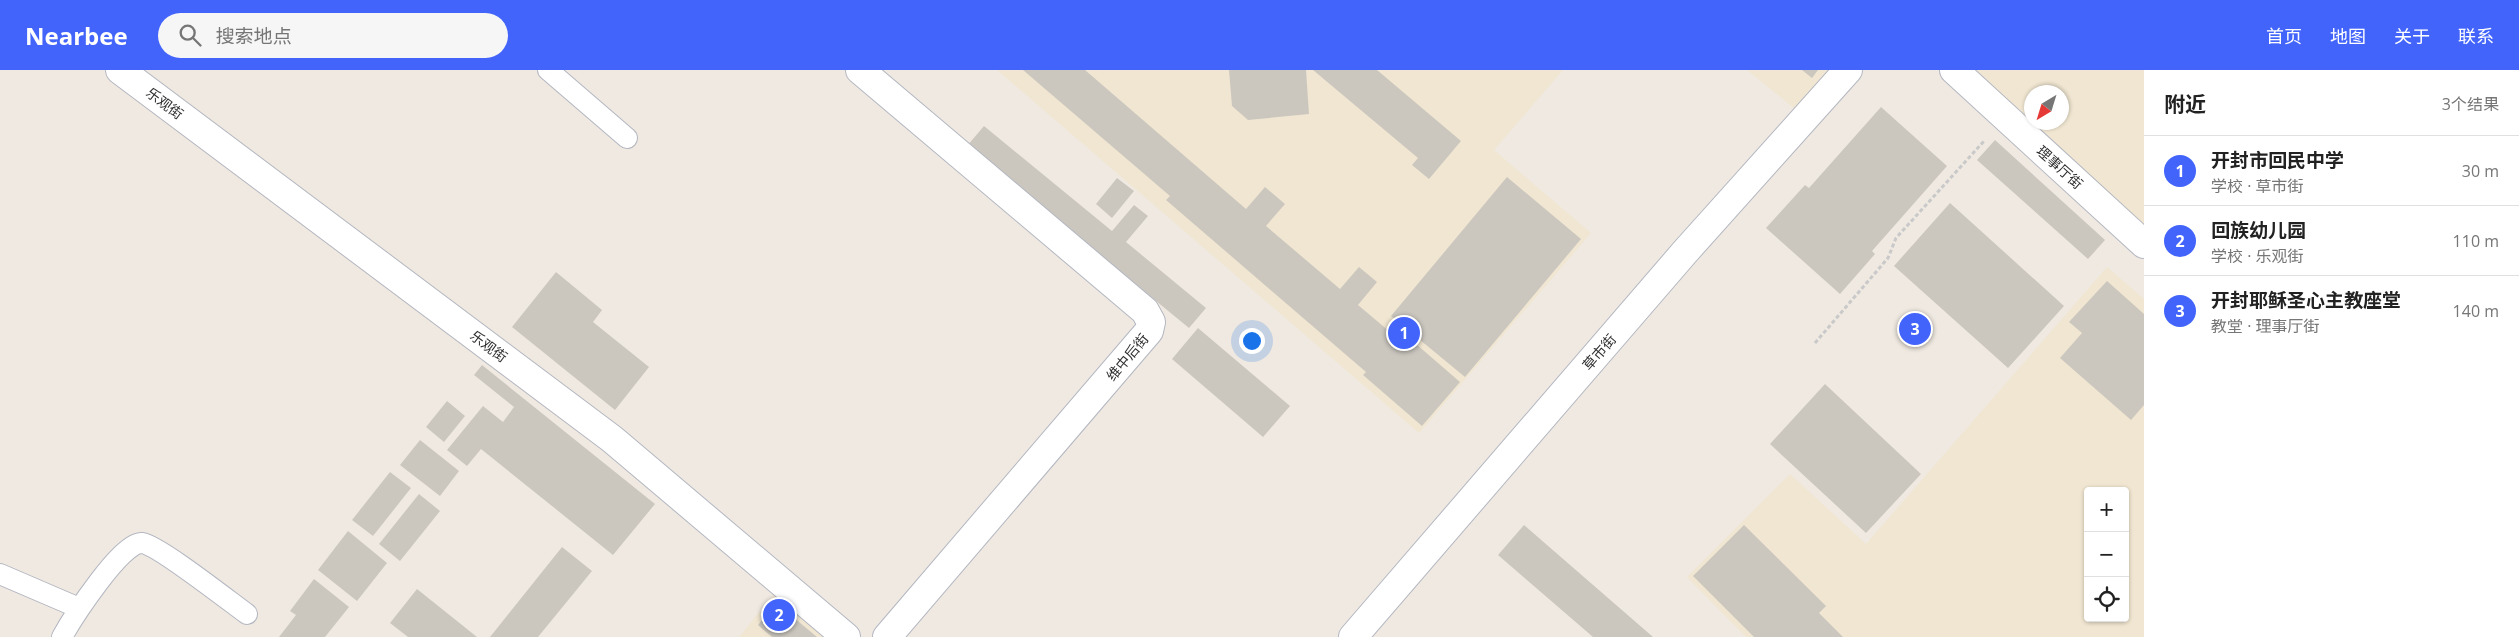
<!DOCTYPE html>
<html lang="zh">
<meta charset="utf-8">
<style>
body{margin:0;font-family:"Open Sans","Noto Sans SC",sans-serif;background:#f6f6f6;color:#222}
.controls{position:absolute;right:15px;bottom:15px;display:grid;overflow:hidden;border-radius:5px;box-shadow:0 1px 4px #0004}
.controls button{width:45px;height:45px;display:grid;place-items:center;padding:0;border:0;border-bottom:1px solid #e0e0e0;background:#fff;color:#222;font:25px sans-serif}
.compass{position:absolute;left:2024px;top:15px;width:45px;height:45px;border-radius:50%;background:#fff;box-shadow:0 1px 4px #0004;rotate:218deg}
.you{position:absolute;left:1251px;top:270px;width:18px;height:18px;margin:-12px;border:4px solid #fff;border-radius:50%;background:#1a73e8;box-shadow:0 0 0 8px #1a73e833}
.badge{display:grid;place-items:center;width:32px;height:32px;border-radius:50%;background:#4264fb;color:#fff;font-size:16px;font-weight:700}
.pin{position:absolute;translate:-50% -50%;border:2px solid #fff;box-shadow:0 1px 5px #0006}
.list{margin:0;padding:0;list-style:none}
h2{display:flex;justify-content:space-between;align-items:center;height:65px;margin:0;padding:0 20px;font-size:21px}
h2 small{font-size:16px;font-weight:400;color:#767676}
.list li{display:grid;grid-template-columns:32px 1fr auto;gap:15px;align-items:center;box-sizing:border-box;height:70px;padding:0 20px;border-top:1px solid #e0e0e0}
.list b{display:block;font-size:19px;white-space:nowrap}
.list p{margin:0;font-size:16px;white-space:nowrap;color:#767676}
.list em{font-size:16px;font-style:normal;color:#767676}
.icon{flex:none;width:28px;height:28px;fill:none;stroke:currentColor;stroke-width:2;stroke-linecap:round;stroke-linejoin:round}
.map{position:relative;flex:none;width:2144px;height:567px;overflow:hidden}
header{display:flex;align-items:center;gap:30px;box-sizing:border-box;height:70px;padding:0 25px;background:#4264fb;color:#fff}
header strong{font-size:24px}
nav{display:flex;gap:28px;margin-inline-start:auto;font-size:18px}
.search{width:350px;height:45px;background:#f6f6f6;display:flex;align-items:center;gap:12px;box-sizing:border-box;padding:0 18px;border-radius:28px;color:#767676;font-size:19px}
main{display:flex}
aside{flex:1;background:#fff}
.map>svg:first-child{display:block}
.education{fill:#f0e6d1;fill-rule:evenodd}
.building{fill:#cbc7bf}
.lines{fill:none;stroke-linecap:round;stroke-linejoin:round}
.service-casing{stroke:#b4b7c1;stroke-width:22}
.minor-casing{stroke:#b4b7c1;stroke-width:30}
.path{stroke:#c9c9c9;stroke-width:3;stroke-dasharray:4 2.5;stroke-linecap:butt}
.service{stroke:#fff;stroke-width:20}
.minor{stroke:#fff;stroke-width:28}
.labels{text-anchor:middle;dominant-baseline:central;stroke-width:4;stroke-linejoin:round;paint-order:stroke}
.street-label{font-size:14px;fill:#2e2e2e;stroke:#fff}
</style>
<header>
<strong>Nearbee</strong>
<div class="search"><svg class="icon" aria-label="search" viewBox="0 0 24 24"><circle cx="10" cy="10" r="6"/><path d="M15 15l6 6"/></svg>搜索地点</div>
<nav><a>首页</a><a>地图</a><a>关于</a><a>联系</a></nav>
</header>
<main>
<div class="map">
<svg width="2144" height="567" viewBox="0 0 2144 567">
<rect width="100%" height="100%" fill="#efe9e1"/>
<path class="education" d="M997,0H1563L1494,80L1591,163L1419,363Z
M1747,0H1832L1795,39Z
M1973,0H2144V157ZM2032,22H2062V52H2032Z
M2107,197L2144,229V567H1746L1687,507L1790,404L1866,474ZM2088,421H2125V548H2088Z
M775,523L827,567H739Z"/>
<path class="building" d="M1023,0H1085L1246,139L1265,117L1285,134L1266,156L1340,219L1359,197L1377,212L1358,235L1396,267L1401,261L1460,312L1422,356L1363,305L1366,302L1166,130L1170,126Z
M1229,0H1306L1309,44L1248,50L1232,36Z
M1313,0H1377L1461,71L1429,109L1412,95L1418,88Z
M1802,0H1818L1812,8Z
M1881,37L1947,96L1872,181L1875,184L1840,224L1766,158L1805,115L1809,118Z
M984,56L1112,161L1134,135L1148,146L1126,172L1206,238L1189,258L967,76Z
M1995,70L2105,170L2088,189L1977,90Z
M1507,107L1581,169L1465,307L1391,246Z
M1117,108L1134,121L1112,148L1096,134Z
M1950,133L2064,236L2008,298L1894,196Z
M556,202L602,240L593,252L649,297L615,340L512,257Z
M2107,211L2144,244V335L2131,350L2060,288L2082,263L2069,252Z
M1198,258L1290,336L1263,367L1172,289Z
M482,295L655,434L613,485L481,379L467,396L447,380L483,336L503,352L514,337L474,305Z
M1825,314L1921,404L1866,463L1770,374Z
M447,331L465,346L444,372L426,357Z
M420,370L459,401L440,426L400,395Z
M390,402L411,418L373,466L352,450Z
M419,424L440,441L400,491L379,474Z
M1524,455L1653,567H1593L1498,485Z
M1744,455L1826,536L1819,543L1843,567H1754L1693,506Z
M348,461L387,493L357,531L318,500Z
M562,477L592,501L538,567H490Z
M314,509L349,537L325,567H279L296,545L290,541Z
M417,519L477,567H408L390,553Z
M776,533L817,567H772L758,555Z"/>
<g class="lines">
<g class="service-casing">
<path id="service" d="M548,0L627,68
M0,504L79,538
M62,567C72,549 122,471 142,473C158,475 229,531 247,544"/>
</g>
<g class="minor-casing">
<path id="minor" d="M120,0L612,369L846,567
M860,0L1145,241L1151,252L1149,261L887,567
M1954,0L2144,174
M1353,567L1684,183L1848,0"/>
</g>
<path class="path" d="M1815,273L1888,188L1896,168L1985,70"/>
<use href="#service" class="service"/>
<use href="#minor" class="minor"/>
</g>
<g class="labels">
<g class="street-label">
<text transform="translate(165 33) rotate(37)">乐观街</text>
<text transform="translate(2060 97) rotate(42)">理事厅街</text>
<text transform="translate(489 276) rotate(37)">乐观街</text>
<text transform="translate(1599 282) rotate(-49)">草市街</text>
<text transform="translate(1127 287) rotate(-50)">维中后街</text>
</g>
</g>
</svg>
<div class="controls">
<button>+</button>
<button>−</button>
<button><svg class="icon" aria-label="locate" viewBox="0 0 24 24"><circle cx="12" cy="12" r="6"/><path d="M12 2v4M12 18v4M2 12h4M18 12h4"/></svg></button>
</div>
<svg class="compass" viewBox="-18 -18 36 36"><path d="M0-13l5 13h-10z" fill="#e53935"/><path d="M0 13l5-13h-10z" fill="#767676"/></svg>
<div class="you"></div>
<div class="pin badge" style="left:1404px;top:263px">1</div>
<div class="pin badge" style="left:779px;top:545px">2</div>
<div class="pin badge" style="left:1915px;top:259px">3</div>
</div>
<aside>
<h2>附近<small>3个结果</small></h2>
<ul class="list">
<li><span class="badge">1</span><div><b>开封市回民中学</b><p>学校 · 草市街</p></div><em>30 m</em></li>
<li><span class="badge">2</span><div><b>回族幼儿园</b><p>学校 · 乐观街</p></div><em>110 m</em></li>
<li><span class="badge">3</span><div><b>开封耶稣圣心主教座堂</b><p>教堂 · 理事厅街</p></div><em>140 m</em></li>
</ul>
</aside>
</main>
